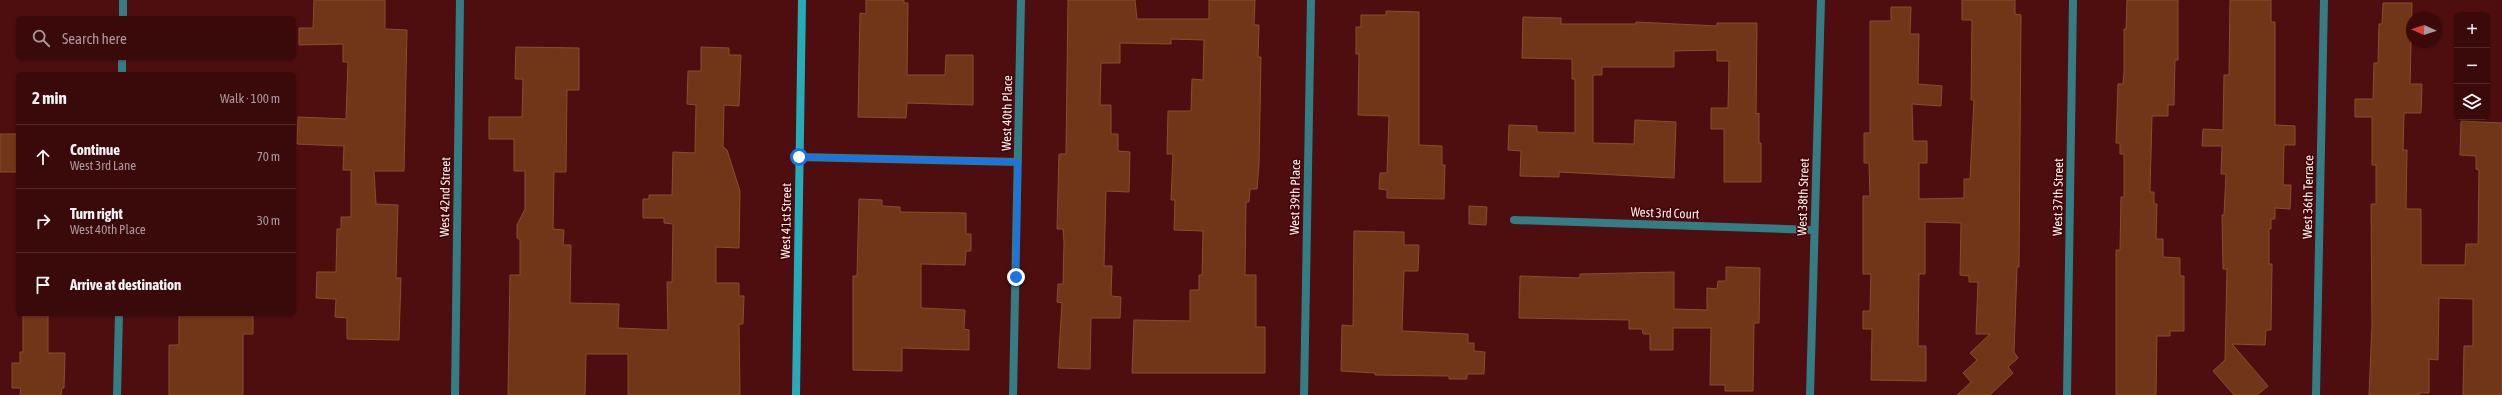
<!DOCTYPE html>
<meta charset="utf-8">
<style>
body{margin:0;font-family:"Asap Condensed",sans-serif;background:#411314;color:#f1f3f6}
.controls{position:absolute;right:12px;top:12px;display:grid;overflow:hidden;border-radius:6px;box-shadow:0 1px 3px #0004}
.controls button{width:36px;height:36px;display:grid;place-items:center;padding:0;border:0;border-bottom:1px solid #542b2c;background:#3a0a0b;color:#f1f3f6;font:20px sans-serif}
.compass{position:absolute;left:2406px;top:12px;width:36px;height:36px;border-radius:50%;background:#3a0a0b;box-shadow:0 1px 3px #0004;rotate:273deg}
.stop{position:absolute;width:12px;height:12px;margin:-9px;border:3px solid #1a73e8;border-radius:50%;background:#fff}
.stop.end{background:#1a73e8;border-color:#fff;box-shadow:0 1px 4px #0008}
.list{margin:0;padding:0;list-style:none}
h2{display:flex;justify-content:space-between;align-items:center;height:52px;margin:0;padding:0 16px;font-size:17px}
h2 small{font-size:13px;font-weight:400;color:#ab9a9d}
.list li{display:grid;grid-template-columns:26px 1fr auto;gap:12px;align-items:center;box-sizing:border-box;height:64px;padding:0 16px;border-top:1px solid #542b2c}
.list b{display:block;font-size:15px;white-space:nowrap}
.list p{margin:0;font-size:13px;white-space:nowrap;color:#ab9a9d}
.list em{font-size:13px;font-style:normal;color:#ab9a9d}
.icon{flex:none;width:22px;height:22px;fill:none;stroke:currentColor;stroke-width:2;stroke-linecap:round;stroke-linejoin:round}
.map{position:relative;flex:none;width:2502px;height:395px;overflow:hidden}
.search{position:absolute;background:#3a0a0b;box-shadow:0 1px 3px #0004;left:16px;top:16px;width:280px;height:44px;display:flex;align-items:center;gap:10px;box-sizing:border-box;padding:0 14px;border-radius:6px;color:#ab9a9d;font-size:15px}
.panel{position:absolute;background:#3a0a0b;box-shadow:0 1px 3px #0004;left:16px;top:72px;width:280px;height:244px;border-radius:6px}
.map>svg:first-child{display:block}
.building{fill:#713517;stroke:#8b4d2f}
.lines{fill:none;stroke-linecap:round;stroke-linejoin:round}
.street{stroke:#357d85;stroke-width:8}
.secondary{stroke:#26acb9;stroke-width:8}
.route{stroke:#1a73e8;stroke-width:5}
.labels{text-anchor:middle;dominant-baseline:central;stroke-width:3;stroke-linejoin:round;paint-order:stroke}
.street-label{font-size:13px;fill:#fbf3f2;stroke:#420205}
</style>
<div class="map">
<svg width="2502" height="395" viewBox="0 0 2502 395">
<rect width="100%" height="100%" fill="#4e0e0f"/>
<path class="building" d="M314,0H385V29L407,30L404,171H374L376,204L398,205L396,278H401L399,340L347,339V318L335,317L336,299L316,298L317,272H336L337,229H341V217H351V170H343L344,146L297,144L298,117L346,119L348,62H343V44L299,45V28H313Z
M866,0H904V3H908L907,75H945L946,55H973V105L907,103L906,118L858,117L860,13L866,14Z
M1068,0H1135L1137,19H1209V0H1255L1254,25H1259L1258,57H1261L1259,164L1257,189H1250L1249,202H1246L1245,275H1256V327H1265V373H1132L1134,320L1190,321V290H1199V275H1202L1203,231L1174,230L1175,200H1171L1173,154H1167L1168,111H1191L1192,79L1203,80L1204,40L1171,39V44L1120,43V63H1101L1100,105H1111V134H1118V151L1130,152L1129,192L1106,191L1104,266H1112L1111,296L1121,297L1120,318H1091L1090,369L1058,368L1062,303L1057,302L1058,284H1063L1064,242L1063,229H1057L1059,154H1066Z
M1962,0H2015V14L2021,15L2019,267H2017L2014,352L2018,358L2008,367L2013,373L1990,395H1957L1971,382L1963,373L1977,360L1970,353L1990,334H1976L1978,282H1969V276L1960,275L1961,223L1925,222V274H1919L1918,346H1926V381L1871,380L1872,329H1863V311H1870L1871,274H1863V196H1870L1869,163H1864V133H1870V21H1891V7H1911L1910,34H1919L1918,84L1942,86L1941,106L1912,104L1913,141H1927V163H1919V199L1964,198V179H1970L1974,100H1971L1972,20H1962Z
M2127,0H2178V60H2175L2174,105H2168V116H2152L2150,192H2154V204H2157L2156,239H2163V257L2180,258V276H2184V331H2170V336H2157L2156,395H2116V250H2120L2121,197H2124V154H2120V143H2116L2118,84H2123L2124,72V29H2126Z
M2230,0H2271V22H2275V125L2295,126V145H2284L2283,185H2291L2290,209L2275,208V219H2271V229H2269V264H2272L2271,330H2266L2265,345L2232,344L2268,386L2257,395H2234L2213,371L2225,360L2227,269H2223L2222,215H2224L2226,174H2221L2222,146H2202L2203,129L2223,130L2224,75H2229Z
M2383,3H2412L2410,84H2422L2421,113H2404L2403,150H2407L2406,209H2421V265H2465L2466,244H2478L2479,170L2476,169V156L2460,155L2461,121L2502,123V395H2463L2464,346H2473V299L2439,298L2438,360L2429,359V393H2419V395H2369L2372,325L2371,204H2376V165H2372V117H2355V99H2373L2374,63H2378L2379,24H2382Z
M1386,11L1419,12V145L1442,146V165H1445L1444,199L1387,198V190L1379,189L1380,173H1387L1389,116L1358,115L1359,54H1356V27H1361V15H1386Z
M1523,17L1561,18V24H1636V22L1717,26V23H1757L1756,114L1759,113V143H1761V182H1724V129H1711V108H1728L1729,61H1717V50L1674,51V67H1602V75H1593V143L1634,144L1635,120L1676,122L1674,178L1559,172V177L1520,176L1521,151L1508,150L1509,125L1537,126V132L1575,133V79H1572V59L1522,58Z
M516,47L579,48V90H567L566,172H554L553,229L564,230L563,245H571L570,303L619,304L618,328L668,330L667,282H672L673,224L664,223V218H643V199H649V195H672L673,152L695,153L696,105L687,104L688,71H701V47L729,48V55H741L739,106L724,105L723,147L727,150L740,191L739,248L716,247V283H739V296H744L743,324H739L740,395H628V354H586L585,395H508L510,275H520V240L517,238V225L525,209V171H514V139H489V117H522L523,79H515Z
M0,134H18V172H0Z
M859,199L882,200V206L900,207V212L966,213V234H971V251H966L965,265L921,264V308L965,310L964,329L969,330V350L902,348V371L853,370V276H857Z
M1469,206L1487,207L1486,225L1469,224Z
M1354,231L1404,232V245H1419L1418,271H1404L1402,331L1468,334V343H1474V351L1485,352L1484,374H1467V379H1449V376L1375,375V373L1341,371L1342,325L1353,326Z
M1726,267L1760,268L1759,323H1754L1753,391H1725V385H1710L1711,328H1673V350H1650V334H1643L1642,329H1629V320L1519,318L1520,276L1580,278V274L1674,272V309L1707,310V288L1717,289L1718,281H1726Z
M23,314H48V353H65L64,388H62L61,395H20L21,388H12V363H20V352H23Z
M179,314H253V334H243V395H169V345H179Z"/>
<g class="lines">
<path class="street" d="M123,18V0
M122,74V58
M799,157L1018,162
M1514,220L1814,230
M117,395L119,314
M455,395L460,0
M1013,395L1021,0
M1304,395L1311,0
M1810,395L1821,0
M2067,395L2073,0
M2316,395L2324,0"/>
<path class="secondary" d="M796,395L802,0"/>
</g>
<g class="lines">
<path class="route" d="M799,157L1018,162L1016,277"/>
</g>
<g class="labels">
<g class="street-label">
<text transform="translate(1007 113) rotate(-89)">West 40th Place</text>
<text transform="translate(445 197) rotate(-89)">West 42nd Street</text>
<text transform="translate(1295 197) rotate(-89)">West 39th Place</text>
<text transform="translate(1803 197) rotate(-88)">West 38th Street</text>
<text transform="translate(2058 197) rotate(-89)">West 37th Street</text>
<text transform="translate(2308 197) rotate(-89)">West 36th Terrace</text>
<text transform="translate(1665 213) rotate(2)">West 3rd Court</text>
<text transform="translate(786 221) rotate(-89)">West 41st Street</text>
</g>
</g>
</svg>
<div class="controls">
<button>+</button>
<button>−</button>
<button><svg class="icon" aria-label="layers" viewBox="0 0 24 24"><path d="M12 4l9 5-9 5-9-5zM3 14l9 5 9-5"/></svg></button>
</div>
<svg class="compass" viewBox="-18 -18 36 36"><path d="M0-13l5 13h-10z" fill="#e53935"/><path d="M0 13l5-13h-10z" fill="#ab9a9d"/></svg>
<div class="stop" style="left:799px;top:157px"></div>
<div class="stop end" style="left:1016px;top:277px"></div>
<div class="search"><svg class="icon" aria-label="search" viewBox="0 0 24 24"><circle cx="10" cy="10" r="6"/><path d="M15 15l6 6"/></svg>Search here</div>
<section class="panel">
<h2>2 min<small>Walk · 100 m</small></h2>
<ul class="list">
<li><svg class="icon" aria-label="ahead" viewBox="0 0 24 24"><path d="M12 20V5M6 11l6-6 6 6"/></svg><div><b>Continue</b><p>West 3rd Lane</p></div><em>70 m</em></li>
<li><svg class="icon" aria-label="right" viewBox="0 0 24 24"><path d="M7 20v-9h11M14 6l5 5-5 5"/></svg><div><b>Turn right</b><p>West 40th Place</p></div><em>30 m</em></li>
<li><svg class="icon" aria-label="arrive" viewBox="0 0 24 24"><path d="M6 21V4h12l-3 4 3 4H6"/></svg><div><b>Arrive at destination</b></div></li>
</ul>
</section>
</div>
